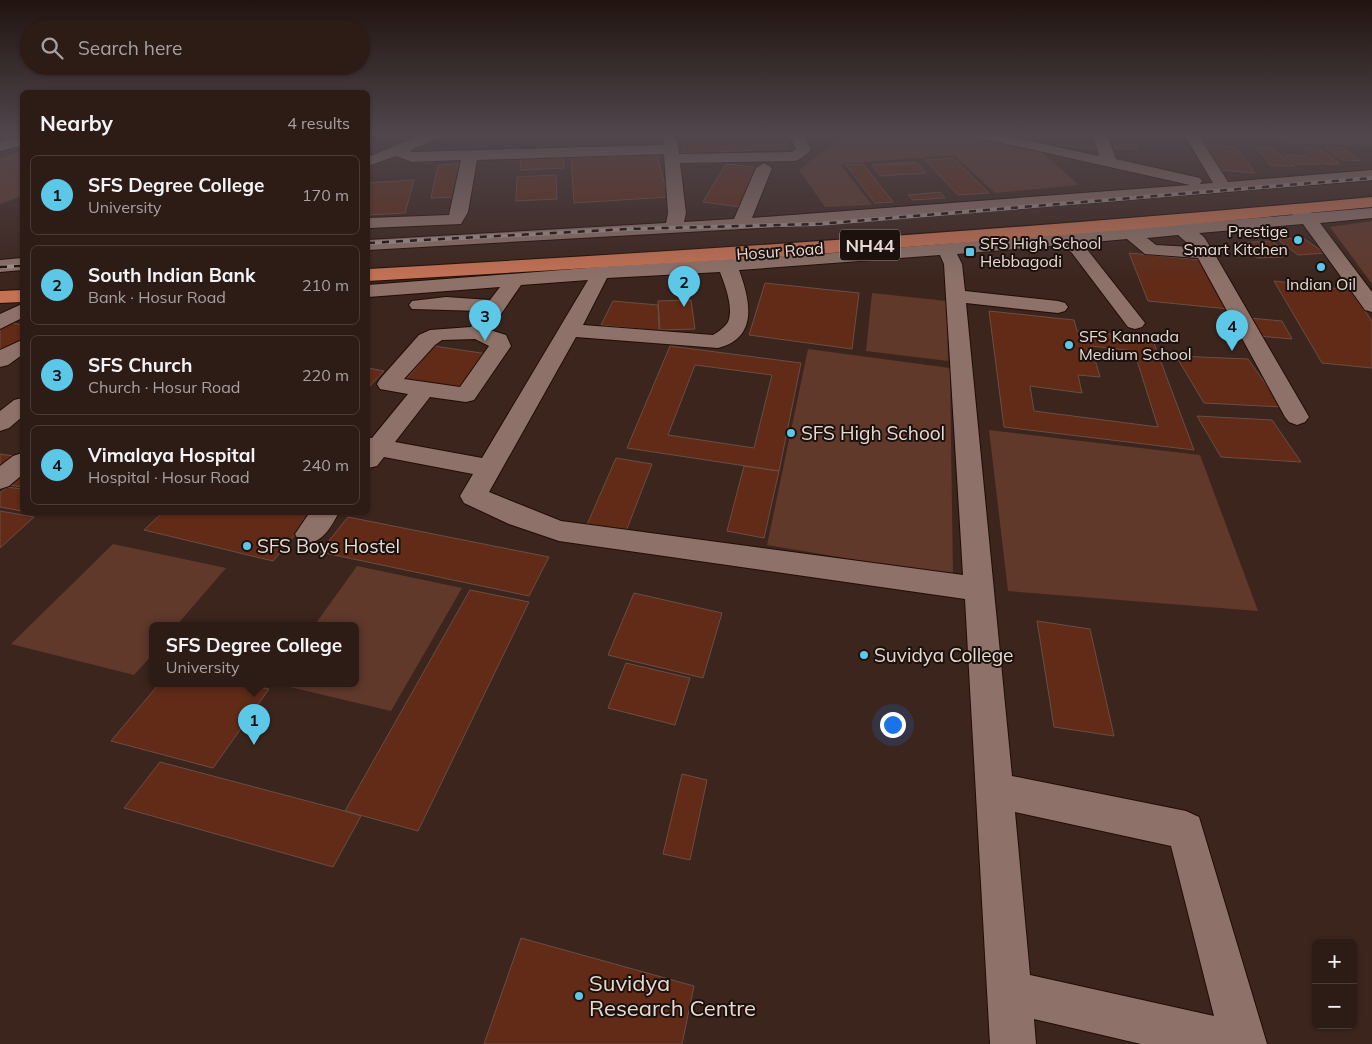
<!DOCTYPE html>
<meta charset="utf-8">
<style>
body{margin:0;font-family:Mulish,sans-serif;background:#35251f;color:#f1f3f6}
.controls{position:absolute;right:15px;bottom:15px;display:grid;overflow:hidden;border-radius:8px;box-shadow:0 1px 4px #0004}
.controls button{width:45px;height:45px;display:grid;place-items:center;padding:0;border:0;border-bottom:1px solid #483a35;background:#2d1c16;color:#f1f3f6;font:25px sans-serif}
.you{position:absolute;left:892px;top:724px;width:18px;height:18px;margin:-12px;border:4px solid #fff;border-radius:50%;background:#1a73e8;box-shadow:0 0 0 8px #1a73e833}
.badge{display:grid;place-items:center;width:32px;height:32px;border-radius:50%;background:#5cc7e7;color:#111;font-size:16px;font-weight:700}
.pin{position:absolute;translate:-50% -41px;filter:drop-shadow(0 1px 2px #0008)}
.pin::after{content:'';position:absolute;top:26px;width:18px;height:15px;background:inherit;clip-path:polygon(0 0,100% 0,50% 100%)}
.popup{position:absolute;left:149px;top:622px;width:210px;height:65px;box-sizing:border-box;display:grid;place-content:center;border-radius:8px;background:#2d1c16;filter:drop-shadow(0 1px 4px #0005);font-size:16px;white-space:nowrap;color:#a7a1a1}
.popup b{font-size:19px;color:#f1f3f6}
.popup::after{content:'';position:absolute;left:50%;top:100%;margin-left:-10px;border:10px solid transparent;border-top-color:#2d1c16}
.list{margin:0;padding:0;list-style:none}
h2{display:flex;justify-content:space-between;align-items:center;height:65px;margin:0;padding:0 20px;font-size:21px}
h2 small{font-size:16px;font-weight:400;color:#a7a1a1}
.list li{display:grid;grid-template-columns:32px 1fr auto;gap:15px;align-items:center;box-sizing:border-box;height:80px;margin:0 10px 10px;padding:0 10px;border:1px solid #483a35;border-radius:8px}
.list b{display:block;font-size:19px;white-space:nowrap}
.list p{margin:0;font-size:16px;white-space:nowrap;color:#a7a1a1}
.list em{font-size:16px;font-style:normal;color:#a7a1a1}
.icon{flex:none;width:28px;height:28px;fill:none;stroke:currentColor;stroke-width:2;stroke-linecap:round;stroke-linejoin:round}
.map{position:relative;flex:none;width:1372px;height:1044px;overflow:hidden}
.search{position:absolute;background:#2d1c16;box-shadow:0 1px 4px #0004;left:20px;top:20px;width:350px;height:55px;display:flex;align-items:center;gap:12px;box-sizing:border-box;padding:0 18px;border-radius:28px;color:#a7a1a1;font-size:19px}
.panel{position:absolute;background:#2d1c16;box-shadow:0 1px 4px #0004;left:20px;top:90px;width:350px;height:425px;border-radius:8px}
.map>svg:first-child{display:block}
.green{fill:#60392b}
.building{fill:#612b17;stroke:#684e45;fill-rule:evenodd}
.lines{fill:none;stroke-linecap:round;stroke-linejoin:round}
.minor-casing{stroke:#220d06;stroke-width:2}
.highway-casing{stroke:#220d06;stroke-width:2}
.minor{fill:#8e7269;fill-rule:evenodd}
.highway{fill:#c57254;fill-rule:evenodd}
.rail-casing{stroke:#a3918a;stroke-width:4}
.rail{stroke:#1b110d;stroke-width:2.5;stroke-dasharray:7;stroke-linecap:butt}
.poi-dot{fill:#5cc7e7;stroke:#1b110d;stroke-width:2}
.labels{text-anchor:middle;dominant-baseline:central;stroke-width:4;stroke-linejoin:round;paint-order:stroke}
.far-poi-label{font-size:16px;fill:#e8d9d3;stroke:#1b110d;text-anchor:start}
.far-street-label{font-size:16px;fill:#e8d9d3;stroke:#1b110d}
.shield{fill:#1b110d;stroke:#aa9d98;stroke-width:1}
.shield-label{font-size:18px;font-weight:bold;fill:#e8d9d3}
.poi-label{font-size:19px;fill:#e8d9d3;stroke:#1b110d;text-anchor:start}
.near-poi-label{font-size:22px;fill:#e8d9d3;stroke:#1b110d;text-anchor:start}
</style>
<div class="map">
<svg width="1372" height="1044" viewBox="0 0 1372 1044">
<rect width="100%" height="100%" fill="#3c251d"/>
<path class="green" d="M844,134H967L1037,148L1079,185L995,193L954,155L840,164L872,205L825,207L799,170Z
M1261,134H1363L1372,140V146L1274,143Z
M22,151V196L0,204V158Z
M1372,221V284L1330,227Z
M872,293L947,301L948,361L866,351Z
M808,349L950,368L953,576L767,545Z
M989,430L1200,455L1258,611L1008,591Z
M113,544L226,568L176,626H153V654L134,675L11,644Z
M357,566L462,588L391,711L277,684H355V626H314Z"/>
<path class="building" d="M679,134H781L788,149L683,153Z
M1055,134H1092L1096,149L1057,145Z
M1106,134H1132L1138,150L1110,148Z
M1203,144L1236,147L1255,173L1220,170Z
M1255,146L1269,147L1295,166L1270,165Z
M1303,148H1319L1340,164H1324Z
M1326,148H1343L1361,161L1343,160Z
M656,152L668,197L574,203L571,156Z
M563,153L564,168L520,170L521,156Z
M1285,155L1309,156L1321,164H1296Z
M953,158L989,193L958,195L925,160Z
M916,162L926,173L881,176L872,165Z
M466,163L460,197L431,198L438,165Z
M726,164L761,168L741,207L703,202Z
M863,164L893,202L875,203L846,165Z
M556,175L557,199L516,201L517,177Z
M414,180L405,213L368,215V183Z
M940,192L945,198L913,200L908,195Z
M1303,238L1325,253L1298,255L1277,239Z
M1272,241L1281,248L1273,249L1283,257L1257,258L1238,243Z
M1129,253L1202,260L1229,309L1148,301Z
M1274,281L1350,290L1372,321V368L1322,363Z
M765,283L859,293L852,349L749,335Z
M691,300L695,329L660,330L658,301Z
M613,301L658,305L659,331L601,325Z
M989,311L1074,320L1077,331L1152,338L1194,450L1004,427ZM1091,346L1134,351L1158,427L1034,411L1030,386L1082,393L1078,375L1100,377Z
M1249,318L1282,321L1292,339L1258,336Z
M9,322L22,325V343L0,358V327Z
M434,346L488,354L460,391L404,382Z
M670,346L801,363L779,471L627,448ZM695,365L772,375L754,448L668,435Z
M1176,356L1248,359L1282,407L1204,403Z
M368,368L384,371L368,388Z
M1197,416L1272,420L1301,462L1221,457Z
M0,454L21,457L0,475Z
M616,458L652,464L625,534L586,527Z
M744,466L779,471L764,538L727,531Z
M22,475V487L10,485Z
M7,487L22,489V511L0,507V493Z
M0,511L34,517L0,548Z
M163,512H314L273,561L144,530Z
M348,517L549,557L529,596L320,552Z
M470,590L529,602L418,831L345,811Z
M634,593L722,613L703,678L608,655Z
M1037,621L1090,629L1114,736L1054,727Z
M626,663L690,678L675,725L608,708Z
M159,684H245L269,689L213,768L111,741Z
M160,762L345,811L361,816L333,867L124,808Z
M682,774L707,780L690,860L663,854Z
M521,938L694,986L682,1044H484Z"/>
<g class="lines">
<g class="minor-casing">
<path id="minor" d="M423,134H442L440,137L409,151L414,152L663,145L665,137L670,136L677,140L679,154L792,152L796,149L789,134H803L811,150L800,159L795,161L680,163L686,213L684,222L734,219L756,168L764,163L772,168L752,218L1190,185L980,138L975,137L973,134H998L1099,156L1093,134H1107L1116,159L1200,178L1202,181L1200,184L1213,183L1184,134H1198L1228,182L1372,170V180L830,224L368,250V240L666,223L668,213L664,154L477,160L468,212L461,224L368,228V218L449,215L461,160L412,162L396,156L368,166V157Z
M22,136V145L0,151V142Z
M1297,204L1303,205L1311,213L1372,208V218L1320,223L1372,292V312L1365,310L1303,224L1199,233L1204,237L1214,253L1309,417L1305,422L1297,425L1289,422L1285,417L1198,258L1145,254L1127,239L1082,243L1145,323L1142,327L1135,329L1128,327L1072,253L1063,245L957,254L962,264L965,291L1058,301L1065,303L1068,307L1065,311L1058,313L966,303L1012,776L1186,811L1199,817L1267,1044H1141L1034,1019L1036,1044H990L965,599L559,541L509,524L464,503L460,496L473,474L384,457L377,466L368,468V438H372L408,394L380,389L377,384L380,379L419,335L430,330L471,327L482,311L412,309L409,305L412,301L446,297L490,300L500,287L368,297V285L600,267L821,254L1293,215L1289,209L1291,205ZM1178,235L1192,247L1156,245L1147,238ZM940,255L944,264L963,575L561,521L489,492L576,337L718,348C759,338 750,300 739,270ZM720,272C725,285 734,308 728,322C725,327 718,332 713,335L583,325L607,278ZM588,280L482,458L395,442L430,397L466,402L474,400L511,346L506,335L490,330L521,285ZM475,339L489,346L460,387L404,379L435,345L442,340ZM1015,812L1171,846L1214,1016L1030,975Z
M22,258V270L0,272V260Z
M22,304V318L0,329V314Z
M22,340V355L8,365L0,367V350Z
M22,398V417L9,428L0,431V411L14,400Z
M22,453V475L9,486L0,489V466L13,456Z
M310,512H339C330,529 320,548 299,541L295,534Z"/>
</g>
<g class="highway-casing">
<path id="highway" d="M1372,197V207L1160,227L793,256L368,281V269C703,250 1038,228 1372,197Z
M22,290V302L0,303V291Z"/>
</g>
<use href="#minor" class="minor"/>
<use href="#highway" class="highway"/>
<g class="rail-casing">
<path id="rail" d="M368,243L628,229L818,224L1372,178
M0,267L22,266"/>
</g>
<use href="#rail" class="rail"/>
</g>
<linearGradient id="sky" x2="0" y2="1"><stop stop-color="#211410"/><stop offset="0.48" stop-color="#50464c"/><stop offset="1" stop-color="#50464c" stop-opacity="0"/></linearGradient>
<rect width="1372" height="280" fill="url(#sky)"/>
<g class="poi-dot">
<circle cx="1298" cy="240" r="5"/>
<rect x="965" y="247" width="10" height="10" rx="2.5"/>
<circle cx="1321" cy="267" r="5"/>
<circle cx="1069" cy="345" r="5"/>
<circle cx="791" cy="433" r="5"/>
<circle cx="247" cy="546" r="5"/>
<circle cx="864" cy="655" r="5"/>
<circle cx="579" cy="996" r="5"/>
</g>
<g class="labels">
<g class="far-poi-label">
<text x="1288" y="231" text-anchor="end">Prestige<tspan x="1288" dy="18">Smart Kitchen</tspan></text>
<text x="980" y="243">SFS High School<tspan x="980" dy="18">Hebbagodi</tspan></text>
<text x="1321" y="284" text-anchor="middle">Indian Oil</text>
<text x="1079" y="336">SFS Kannada<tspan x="1079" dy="18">Medium School</tspan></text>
</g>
<g class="far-street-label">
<text transform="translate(780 251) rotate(-4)">Hosur Road</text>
</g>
<rect class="shield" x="840" y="229.5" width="60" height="31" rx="4"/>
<g class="shield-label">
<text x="870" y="245">NH44</text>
</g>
<g class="poi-label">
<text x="801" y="433">SFS High School</text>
<text x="257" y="546">SFS Boys Hostel</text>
<text x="874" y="655">Suvidya College</text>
</g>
<g class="near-poi-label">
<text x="589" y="983">Suvidya<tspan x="589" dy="25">Research Centre</tspan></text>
</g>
</g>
</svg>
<div class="controls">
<button>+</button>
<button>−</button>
</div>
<div class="you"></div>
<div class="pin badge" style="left:254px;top:745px">1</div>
<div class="popup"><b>SFS Degree College</b>University</div>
<div class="pin badge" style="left:684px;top:307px">2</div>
<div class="pin badge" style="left:485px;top:341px">3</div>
<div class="pin badge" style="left:1232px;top:351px">4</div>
<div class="search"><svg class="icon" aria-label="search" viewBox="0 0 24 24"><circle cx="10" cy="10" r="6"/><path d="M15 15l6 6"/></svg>Search here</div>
<section class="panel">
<h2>Nearby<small>4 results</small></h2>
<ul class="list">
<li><span class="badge">1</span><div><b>SFS Degree College</b><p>University</p></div><em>170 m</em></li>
<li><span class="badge">2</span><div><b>South Indian Bank</b><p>Bank · Hosur Road</p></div><em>210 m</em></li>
<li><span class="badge">3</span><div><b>SFS Church</b><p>Church · Hosur Road</p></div><em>220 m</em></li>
<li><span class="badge">4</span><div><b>Vimalaya Hospital</b><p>Hospital · Hosur Road</p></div><em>240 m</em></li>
</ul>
</section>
</div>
